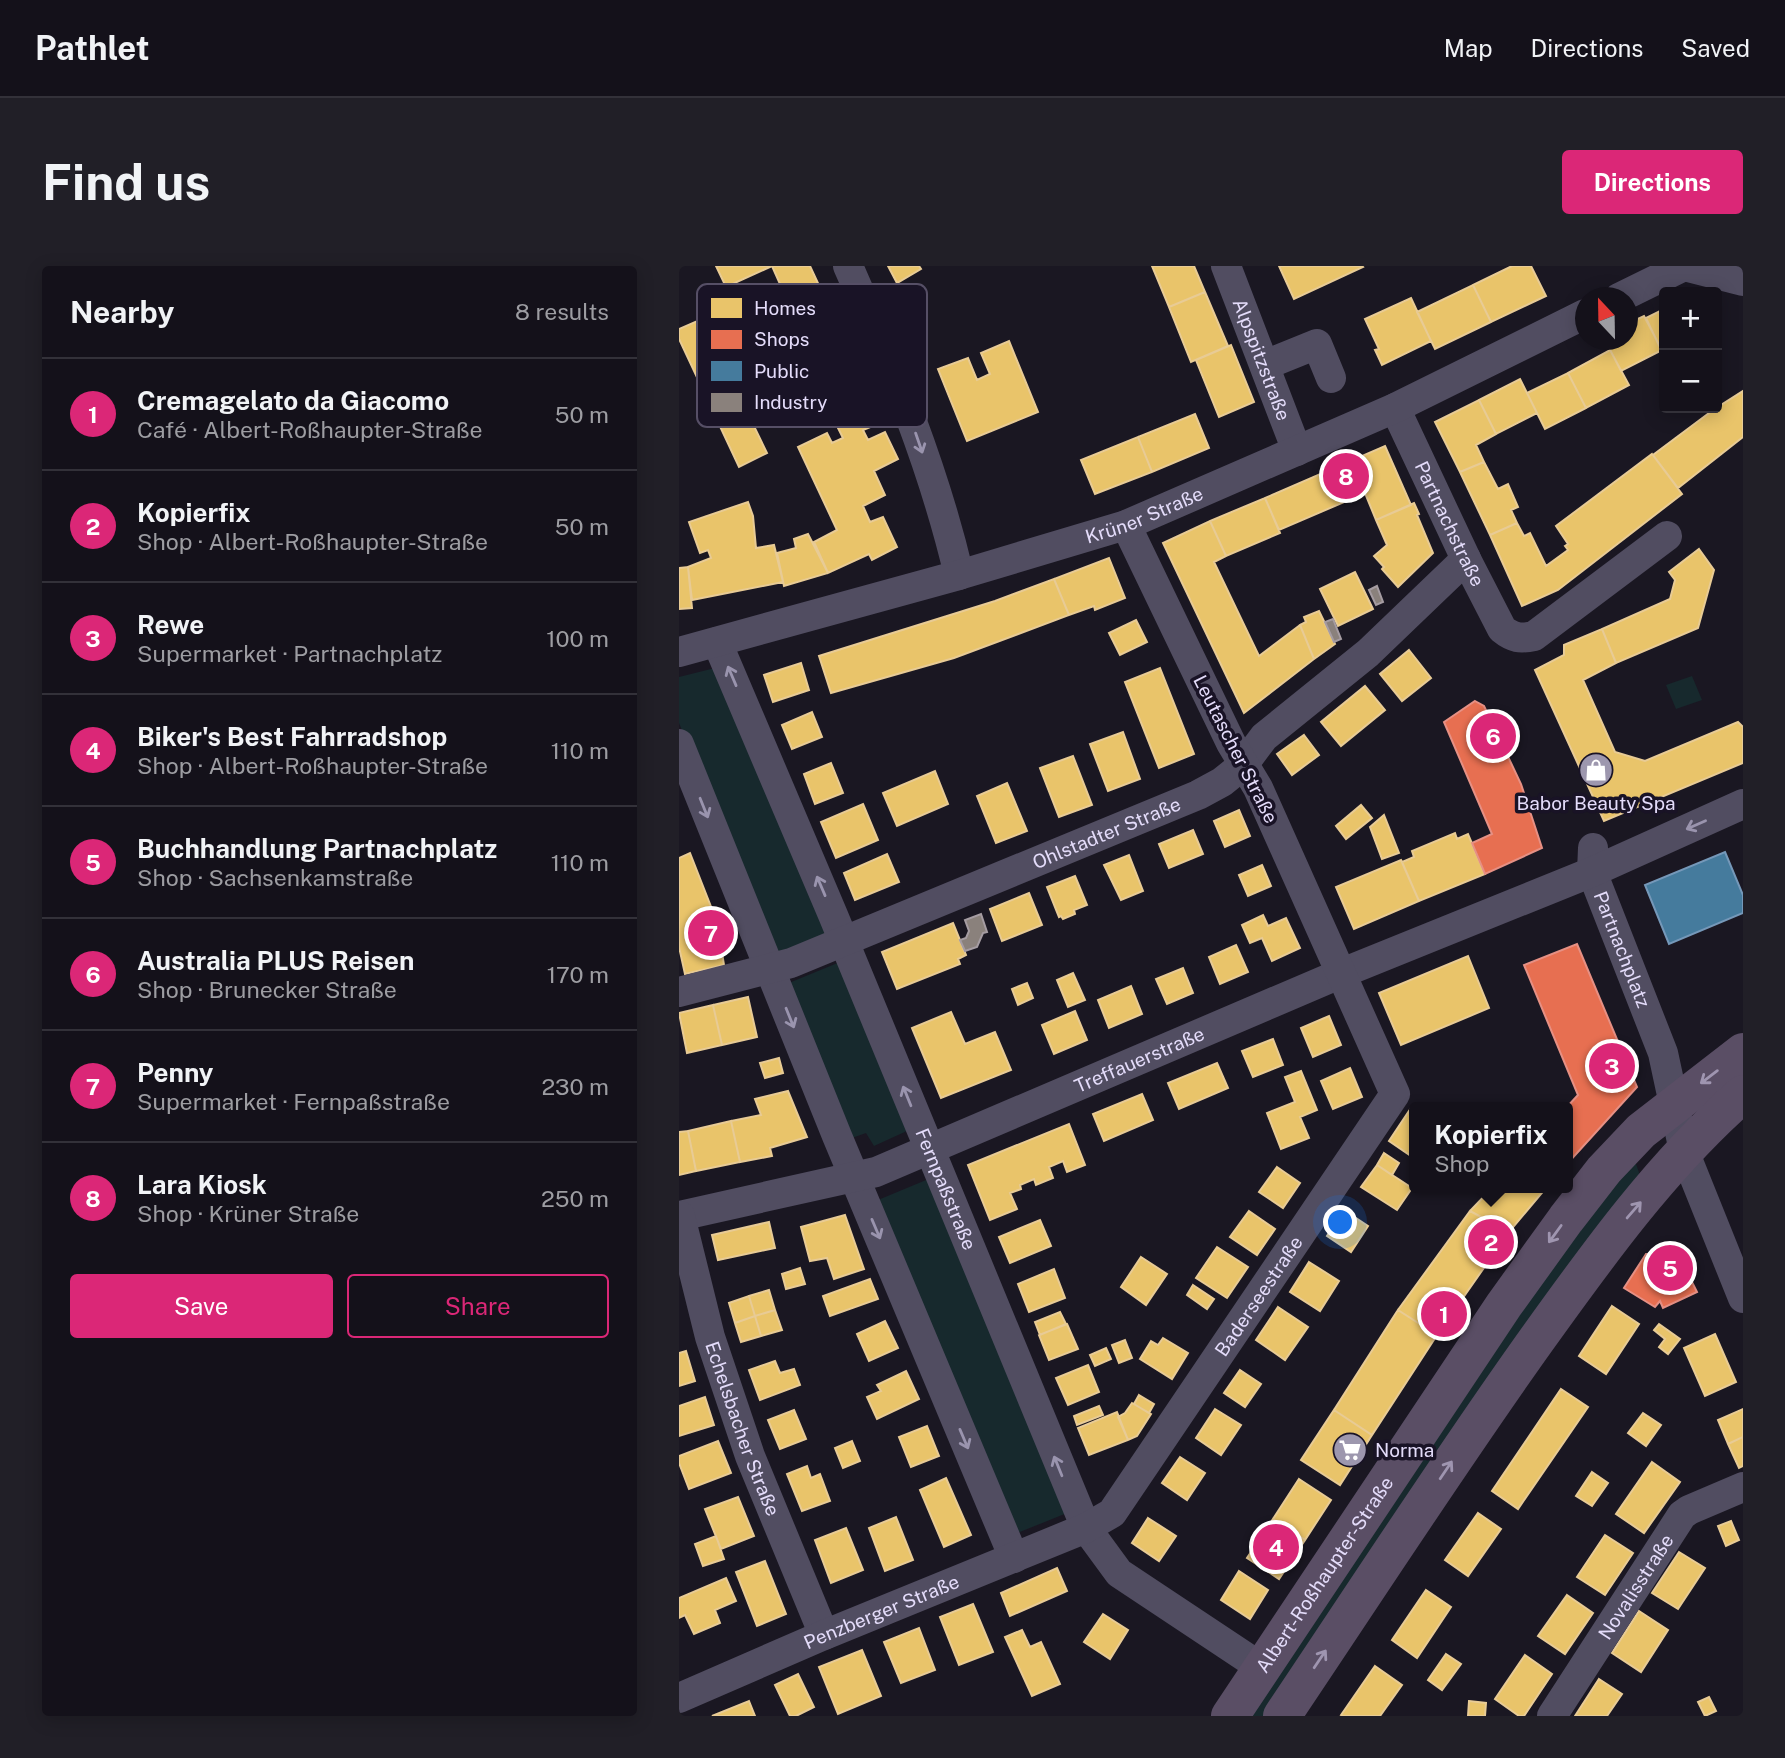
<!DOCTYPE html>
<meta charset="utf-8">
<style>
body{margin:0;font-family:"Public Sans",sans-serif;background:#211f27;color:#f1f3f6}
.controls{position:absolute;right:21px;top:21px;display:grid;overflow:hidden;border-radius:7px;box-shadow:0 4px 18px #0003}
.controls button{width:63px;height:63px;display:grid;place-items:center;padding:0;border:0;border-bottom:2px solid #333139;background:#14111a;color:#f1f3f6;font:35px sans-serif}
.compass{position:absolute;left:896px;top:21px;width:63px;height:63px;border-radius:50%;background:#14111a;box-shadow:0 4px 18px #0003;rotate:338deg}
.you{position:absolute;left:662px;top:957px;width:24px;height:24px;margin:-18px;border:5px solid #fff;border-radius:50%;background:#1a73e8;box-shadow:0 0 0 10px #1a73e833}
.badge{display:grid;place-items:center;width:46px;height:46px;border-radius:50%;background:#db2777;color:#fff;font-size:23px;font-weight:700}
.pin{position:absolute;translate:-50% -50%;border:4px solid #fff;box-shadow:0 2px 7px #0006}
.popup{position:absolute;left:730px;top:836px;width:164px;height:91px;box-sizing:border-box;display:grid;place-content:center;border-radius:7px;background:#14111a;filter:drop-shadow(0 2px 5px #0005);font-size:23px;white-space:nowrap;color:#9d9da2}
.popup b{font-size:26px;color:#f1f3f6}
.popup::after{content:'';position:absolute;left:50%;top:100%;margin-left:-14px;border:14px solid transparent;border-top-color:#14111a}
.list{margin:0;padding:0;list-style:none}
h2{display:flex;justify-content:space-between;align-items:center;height:91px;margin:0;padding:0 28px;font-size:30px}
h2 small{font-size:23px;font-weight:400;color:#9d9da2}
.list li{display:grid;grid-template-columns:46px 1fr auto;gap:21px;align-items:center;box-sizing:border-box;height:112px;padding:0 28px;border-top:2px solid #333139}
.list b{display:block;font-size:26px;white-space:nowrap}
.list p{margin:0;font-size:23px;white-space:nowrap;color:#9d9da2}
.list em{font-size:23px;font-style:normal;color:#9d9da2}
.actions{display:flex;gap:14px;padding:21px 28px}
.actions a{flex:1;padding:16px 0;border:2px solid #db2777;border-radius:7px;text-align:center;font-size:24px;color:#db2777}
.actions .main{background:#db2777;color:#fff}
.map{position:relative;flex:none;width:1064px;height:1450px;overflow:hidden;border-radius:7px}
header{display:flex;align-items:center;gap:42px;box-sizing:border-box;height:98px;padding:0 35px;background:#14111a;border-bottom:2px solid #333139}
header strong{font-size:33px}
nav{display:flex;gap:38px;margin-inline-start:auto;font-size:24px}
.intro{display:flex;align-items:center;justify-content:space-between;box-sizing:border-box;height:168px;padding:0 42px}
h1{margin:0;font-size:49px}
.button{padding:18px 32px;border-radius:7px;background:#db2777;color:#fff;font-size:24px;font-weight:700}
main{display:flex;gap:42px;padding:0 42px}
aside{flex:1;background:#14111a;border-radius:7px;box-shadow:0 4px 18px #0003}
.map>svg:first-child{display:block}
.green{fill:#17292d}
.homes{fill:#e9c46a;stroke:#e8cb95;stroke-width:2}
.shops{fill:#e76f51;stroke:#e69084;stroke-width:2}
.public{fill:#457b9d;stroke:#7598b9;stroke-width:2}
.industry{fill:#8a817c;stroke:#a59ca2;stroke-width:2}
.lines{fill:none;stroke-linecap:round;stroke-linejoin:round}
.minor{stroke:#514d61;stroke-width:30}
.major{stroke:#5a4e65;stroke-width:38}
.oneway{stroke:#9a94ae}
.oneway2{stroke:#9f95b0}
.labels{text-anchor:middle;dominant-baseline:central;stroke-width:7;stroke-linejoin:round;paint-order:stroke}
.street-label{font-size:19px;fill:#e4dcfa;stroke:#191326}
.poi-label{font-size:19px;fill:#e4dcfa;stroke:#191326}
.key{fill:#191326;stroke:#564f66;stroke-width:2}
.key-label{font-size:19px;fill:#e4dcfa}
</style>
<header>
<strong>Pathlet</strong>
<nav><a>Map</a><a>Directions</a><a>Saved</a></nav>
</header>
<div class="intro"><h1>Find us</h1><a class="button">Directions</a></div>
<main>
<aside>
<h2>Nearby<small>8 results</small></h2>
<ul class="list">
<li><span class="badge">1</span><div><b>Cremagelato da Giacomo</b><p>Café · Albert-Roßhaupter-Straße</p></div><em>50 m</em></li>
<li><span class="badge">2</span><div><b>Kopierfix</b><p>Shop · Albert-Roßhaupter-Straße</p></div><em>50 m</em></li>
<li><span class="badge">3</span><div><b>Rewe</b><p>Supermarket · Partnachplatz</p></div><em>100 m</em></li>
<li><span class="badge">4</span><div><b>Biker's Best Fahrradshop</b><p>Shop · Albert-Roßhaupter-Straße</p></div><em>110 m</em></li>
<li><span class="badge">5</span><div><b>Buchhandlung Partnachplatz</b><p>Shop · Sachsenkamstraße</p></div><em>110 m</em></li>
<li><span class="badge">6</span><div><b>Australia PLUS Reisen</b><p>Shop · Brunecker Straße</p></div><em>170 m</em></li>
<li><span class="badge">7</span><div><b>Penny</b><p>Supermarket · Fernpaßstraße</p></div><em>230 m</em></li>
<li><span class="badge">8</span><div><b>Lara Kiosk</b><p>Shop · Krüner Straße</p></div><em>250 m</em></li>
</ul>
<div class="actions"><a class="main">Save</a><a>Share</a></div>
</aside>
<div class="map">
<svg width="1064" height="1450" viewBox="0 0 1064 1450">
<rect width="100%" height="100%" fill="#1a1722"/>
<path class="green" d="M40,401L150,667L96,690L0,457V411Z
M1013,410L1023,434L997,443L987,419Z
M161,696L230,864L195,880L187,867L170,873L105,719Z
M953,887L962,912L589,1450H562Z
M252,912L388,1247L336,1268L199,934Z"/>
<path class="homes" d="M37,0H131L164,71L161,76L165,86L137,99L93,0L47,21Z
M209,0H240L242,3L218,17Z
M473,0H515L526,26L490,41Z
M600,0H683L684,1L615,33Z
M833,0H852L867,30L812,56L794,19Z
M794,19L812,56L756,83L738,46Z
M526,26L549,80L512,96L490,41Z
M732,32L752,75L703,99L696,84L700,83L686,53Z
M985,43V90L967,52Z
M965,50L983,84L942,105L926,74H948V58Z
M23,53L88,187L60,201L0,73V63Z
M330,75L359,146L288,175L259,103L289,92L298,114L311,108L302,87Z
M552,79L575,136L540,151L517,94Z
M931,84L950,119L907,142L889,107Z
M889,107L907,142L866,163L848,127Z
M841,113L858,147L817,168L800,134Z
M1064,125V171L999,222L974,189L1034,144Z
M800,134L817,168L797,179L805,196L781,206L756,156Z
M183,136L194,160L184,164L189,174L206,166L219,193L195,205L206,229L184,240L191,256L204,251L218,281L193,294L190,288L149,307L135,276L158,264L119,181L148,167L153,177L164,172L153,150Z
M516,148L530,182L473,206L459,171Z
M459,171L473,206L416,228L402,194Z
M706,180L732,239L697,254L686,227L600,264L586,232Z
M973,188L1003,228L879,324L843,340L811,269L838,257L845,270L851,267L867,300L889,284L886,280L889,278L877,260Z
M805,196L819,223L829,218L839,241L832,244L838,257L811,269L781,206Z
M586,232L601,267L547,290L531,255Z
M69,236L74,250L77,282L95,279L104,316L13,334L9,301L32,292L29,284L21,287L10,256Z
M735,237L740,248L738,249L754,287L719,321L703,303L705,301L695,290L708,279L697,254Z
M531,255L547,290L535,296L580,390L621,359L635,393L565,447L484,277Z
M129,268L149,307L105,320L98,287L117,282L115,273Z
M1020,283L1035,304L1019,362L937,397L923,363L991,333L996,314L990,306Z
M430,292L446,332L416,344L415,340L390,349L375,313Z
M9,301L13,342L0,343V302Z
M676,306L694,343L659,360L641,323Z
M375,313L390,349L275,392L152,427L140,390L316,335Z
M640,345L656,378L635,393L621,359L627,356L625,351Z
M457,354L468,376L441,389L430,367Z
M923,363L937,397L904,414L936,486L966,495L1059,456L1064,461V497L925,555L856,404L885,389V379Z
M730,384L752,412L723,435L701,408Z
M122,397L130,424L94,436L85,409Z
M481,402L515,488L480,502L446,416Z
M686,420L706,444L662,480L642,456Z
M133,446L143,471L113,483L103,459Z
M444,466L461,513L429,525L411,478Z
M625,469L640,489L613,509L598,488Z
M394,490L413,539L380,551L361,502Z
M152,497L164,527L136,538L125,508Z
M256,505L269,538L218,560L204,527Z
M328,517L348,565L317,577L298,530Z
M184,538L199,574L157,592L142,556Z
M682,539L693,552L667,573L657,560Z
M560,544L571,570L546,581L535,555Z
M705,549L720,587L703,593L691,561Z
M514,564L524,588L490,602L480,578Z
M776,567L778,573L789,568L806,608L740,635L723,596L735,591L733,585Z
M11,587L38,656L45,699L6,708L0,681V592Z
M208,588L220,616L176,634L165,607Z
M450,589L464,625L442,634L425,599Z
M722,594L740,635L675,663L657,621Z
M583,599L592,620L569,630L560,609Z
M396,610L408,639L395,644L396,648L384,653L382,650L380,651L368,621Z
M350,627L363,659L323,675L311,643Z
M584,649L589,660L607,652L621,682L593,695L583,672L571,677L563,659Z
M274,657L287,689L279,693L281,698L218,723L203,686Z
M557,679L569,706L541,718L530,691Z
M789,690L810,742L722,779L700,727Z
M504,702L514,727L488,738L477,713Z
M394,707L406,734L389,741L378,714Z
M348,717L354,732L339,739L333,723Z
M452,720L463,748L430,762L419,734Z
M69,731L78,771L43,779L34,739Z
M34,739L43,779L8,787L0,747Z
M396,745L408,774L375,788L363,759Z
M272,746L286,778L316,766L332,804L262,832L233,762Z
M650,750L662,779L634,791L622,762Z
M594,773L604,799L574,811L563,785Z
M100,792L104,807L86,812L81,797Z
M538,797L549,822L500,843L489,817Z
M671,802L683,831L654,843L642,815Z
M622,805L638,844L621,851L630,872L602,883L588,847L616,836L606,811Z
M109,825L128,871L91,882L93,890L61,896L52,855L82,849L76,833Z
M463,828L474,854L425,875L414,848Z
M732,842L735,843V892L710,875Z
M52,855L61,896L17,905L9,865Z
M390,858L406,899L388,906L384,895L370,901L374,912L357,919L355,913L341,919L342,923L331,927L338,943L311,954L289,899Z
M9,865L17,905L0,909V866Z
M705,887L720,897L713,909L698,899Z
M698,899L733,922L718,944L682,921Z
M598,901L621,917L604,942L580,926Z
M813,922H867L830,966L791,945Z
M665,944L689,960L672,986L648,970Z
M570,945L596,963L578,989L551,971Z
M791,945L830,966L758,1069L719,1044Z
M166,949L185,1003L155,1013L148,992L131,995L122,961Z
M361,954L372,980L331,997L320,971Z
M90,956L96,982L39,994L33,969Z
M538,981L569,1001L548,1032L517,1012Z
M462,991L488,1008L467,1039L442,1021Z
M630,996L660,1015L641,1045L611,1026Z
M121,1002L126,1018L107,1023L103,1008Z
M375,1003L386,1032L350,1046L339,1018Z
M191,1013L199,1033L151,1050L144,1030Z
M514,1019L535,1033L528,1043L508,1029Z
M90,1024L96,1044L76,1050L70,1030Z
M70,1030L76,1050L56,1057L50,1037Z
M933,1040L960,1058L927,1108L900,1090Z
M599,1041L629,1061L606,1094L577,1074Z
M96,1044L103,1064L82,1070L76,1050Z
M719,1044L758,1069L693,1169L655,1144Z
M381,1046L387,1058L361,1069L356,1056Z
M76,1050L82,1070L62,1076L56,1057Z
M206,1055L219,1082L190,1095L178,1068Z
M388,1058L399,1083L370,1094L360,1069Z
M980,1058L1001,1073L989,1088L980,1081L986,1073L975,1064Z
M1036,1068L1057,1116L1026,1130L1005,1082Z
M484,1072L509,1087L493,1113L461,1093L472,1075L479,1079Z
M446,1074L453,1092L440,1097L433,1079Z
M427,1082L432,1093L416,1100L411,1089Z
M7,1085L16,1115L0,1120V1087Z
M96,1095L101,1107L115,1103L121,1119L81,1134L70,1104Z
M409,1099L420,1126L389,1139L377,1112Z
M561,1104L582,1118L566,1141L545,1127Z
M227,1105L240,1133L198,1153L188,1131L202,1125L198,1119Z
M882,1123L909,1141L839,1243L813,1225Z
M460,1129L475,1138L470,1147L455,1138Z
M26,1131L35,1159L0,1170V1140Z
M453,1137L472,1148L458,1170L449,1174L439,1151L446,1147Z
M420,1140L424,1149L398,1159L395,1150Z
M536,1143L562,1159L542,1189L517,1172Z
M1064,1143V1171L1049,1178L1039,1154Z
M115,1144L127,1173L101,1183L89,1154Z
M655,1144L693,1169L661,1219L622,1194Z
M438,1146L449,1174L410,1189L399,1162Z
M964,1147L982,1159L967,1180L949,1167Z
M248,1160L260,1190L232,1201L220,1171Z
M1064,1171V1200L1060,1202L1049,1178Z
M39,1175L52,1207L10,1223L0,1197V1190Z
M173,1175L181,1195L164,1202L156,1182Z
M501,1191L526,1207L508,1234L483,1217Z
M973,1196L1001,1216L965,1267L937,1248Z
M128,1200L132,1212L141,1208L151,1235L123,1245L108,1208Z
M913,1206L929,1217L913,1240L897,1230Z
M267,1212L292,1269L265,1281L241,1224Z
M620,1213L652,1234L626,1274L594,1253Z
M59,1231L75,1270L42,1283L26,1243Z
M799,1247L822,1263L789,1310L766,1294Z
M217,1251L234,1294L206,1305L190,1262Z
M469,1252L497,1270L480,1295L453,1277Z
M594,1253L626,1274L600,1313L568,1292Z
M1052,1255L1060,1274L1047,1280L1039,1260Z
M167,1262L184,1304L152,1317L136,1274Z
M926,1269L954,1287L926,1329L898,1311Z
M37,1270L45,1293L24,1300L16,1278Z
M1000,1286L1026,1302L999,1343L973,1327Z
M86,1295L107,1348L78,1360L57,1306Z
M378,1302L388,1325L331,1350L322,1327Z
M560,1305L589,1324L571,1353L542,1334Z
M47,1312L57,1335L36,1344L41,1357L15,1368L6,1349L0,1352V1332Z
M747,1324L772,1341L738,1392L713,1374Z
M888,1329L914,1347L886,1388L859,1370Z
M294,1338L314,1386L280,1399L261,1351Z
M960,1345L989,1364L962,1406L933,1387Z
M424,1348L449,1364L431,1393L405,1376Z
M240,1362L256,1404L222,1417L205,1376Z
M343,1364L351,1381L362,1376L381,1418L353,1430L326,1371Z
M183,1384L202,1430L159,1448L140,1401Z
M767,1388L782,1398L763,1424L749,1414Z
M846,1389L873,1408L845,1450H840L816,1433Z
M696,1400L723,1419L701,1450H664L662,1449Z
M119,1408L135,1441L117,1450H111L96,1419Z
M920,1413L943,1428L928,1450H896Z
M1030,1431L1037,1445L1026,1450L1019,1436Z
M70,1435L76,1450H33Z
M790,1435L807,1437L806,1450H789Z"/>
<path class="shops" d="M796,435L805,440L842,518L863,582L806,608L793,577L813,568L765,456Z
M898,678L958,821L889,897L888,841L899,829L845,699Z
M967,988L1002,994L1018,1026L984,1042L981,1035L976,1041L945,1022Z"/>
<path class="public" d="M1046,586L1064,629V647L990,678L966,619Z"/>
<path class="industry" d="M698,320L704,336L697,339L690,324Z
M654,353L662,373L655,376L646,356Z
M302,648L308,666L304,667L298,681L286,685L281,674L287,672L290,665L286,654Z"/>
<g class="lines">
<g class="minor">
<path d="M169,0C213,100 255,202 280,309"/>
<path id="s1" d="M547,0L618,185"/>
<path d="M940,32L1005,0L1064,15"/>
<path d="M586,99L638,78L652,112"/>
<path id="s2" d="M716,142L787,293L823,363C834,372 841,373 855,370L988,270"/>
<path id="s3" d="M38,376L154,649L407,1262L440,1307L583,1402"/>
<path id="s4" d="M0,386L280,309L447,259L716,142L906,48"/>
<path d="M0,478L158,870L335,1292"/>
<path id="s5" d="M914,582L913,606L984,787L1005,885L1064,1032"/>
<path id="s6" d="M0,726L112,697L519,529L543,516L564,499L585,471L689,387L787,293"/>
<path id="s7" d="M0,950L197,906L663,707L913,606L1064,538"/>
<path id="s8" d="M1,950L31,1071L71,1190L145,1369"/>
<path id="s9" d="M0,1432L145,1369L407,1262L433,1247L716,828L579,522L552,477L447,259"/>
<path id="s10" d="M873,1450L1003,1249L1010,1244L1064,1221"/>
</g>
<g class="major">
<path id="s11" d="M551,1450L825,1039L887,953L925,904L962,865L1064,786"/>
<path d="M603,1450C687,1325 769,1198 856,1076C919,988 983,899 1064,828"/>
</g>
</g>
<defs><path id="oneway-shaft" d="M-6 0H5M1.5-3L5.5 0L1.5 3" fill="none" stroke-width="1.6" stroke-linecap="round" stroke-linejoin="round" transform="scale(1.75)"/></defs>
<g class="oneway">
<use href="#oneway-shaft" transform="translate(240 177) rotate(71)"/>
<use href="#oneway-shaft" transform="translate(53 410) rotate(-113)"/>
<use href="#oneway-shaft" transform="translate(25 542) rotate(68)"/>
<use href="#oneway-shaft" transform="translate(1017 559) rotate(156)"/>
<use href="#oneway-shaft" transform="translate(142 620) rotate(-113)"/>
<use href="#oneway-shaft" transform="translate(111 752) rotate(68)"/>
<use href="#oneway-shaft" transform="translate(228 830) rotate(-112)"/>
<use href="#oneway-shaft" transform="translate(197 963) rotate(67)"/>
<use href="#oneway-shaft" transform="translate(285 1173) rotate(67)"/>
<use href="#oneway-shaft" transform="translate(379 1200) rotate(-112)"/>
</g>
<g class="oneway2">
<use href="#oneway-shaft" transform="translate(1030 811) rotate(143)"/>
<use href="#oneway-shaft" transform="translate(955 944) rotate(-49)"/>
<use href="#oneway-shaft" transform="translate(876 968) rotate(126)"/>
<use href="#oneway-shaft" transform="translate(767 1204) rotate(-56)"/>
<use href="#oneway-shaft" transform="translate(641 1393) rotate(-56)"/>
</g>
<defs>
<g id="shop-disc" transform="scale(1.75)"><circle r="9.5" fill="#9d97ae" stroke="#191326"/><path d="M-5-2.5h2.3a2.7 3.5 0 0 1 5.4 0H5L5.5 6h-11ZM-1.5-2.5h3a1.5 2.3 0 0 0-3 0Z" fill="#fff"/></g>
<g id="supermarket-disc" transform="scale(1.75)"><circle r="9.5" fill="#9d97ae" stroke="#191326"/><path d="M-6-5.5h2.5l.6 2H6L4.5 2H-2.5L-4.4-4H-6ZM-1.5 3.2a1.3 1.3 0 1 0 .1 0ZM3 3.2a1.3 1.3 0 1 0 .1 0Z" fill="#fff"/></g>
</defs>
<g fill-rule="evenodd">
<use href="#shop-disc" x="917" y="504"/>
<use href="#supermarket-disc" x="671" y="1184"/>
</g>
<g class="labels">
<g class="street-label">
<text stroke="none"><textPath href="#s1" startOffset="100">Alpspitzstraße</textPath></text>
<text stroke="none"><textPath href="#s4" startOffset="485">Krüner Straße</textPath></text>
<text stroke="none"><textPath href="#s2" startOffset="128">Partnachstraße</textPath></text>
<text transform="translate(557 483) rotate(63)">Leutascher Straße</text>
<text stroke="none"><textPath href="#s6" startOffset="457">Ohlstadter Straße</textPath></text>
<text stroke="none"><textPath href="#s5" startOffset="107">Partnachplatz</textPath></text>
<text stroke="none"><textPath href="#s7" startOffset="488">Treffauerstraße</textPath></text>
<text stroke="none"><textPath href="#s3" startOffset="593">Fernpaßstraße</textPath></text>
<text stroke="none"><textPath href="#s9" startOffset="733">Baderseestraße</textPath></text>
<text stroke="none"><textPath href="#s8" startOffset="222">Echelsbacher Straße</textPath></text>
<text stroke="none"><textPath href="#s11" startOffset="170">Albert-Roßhaupter-Straße</textPath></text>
<text stroke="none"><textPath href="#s10" startOffset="154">Novalisstraße</textPath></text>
<text stroke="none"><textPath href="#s9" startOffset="220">Penzberger Straße</textPath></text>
</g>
<g class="poi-label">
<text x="917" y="537">Babor Beauty Spa</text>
<text x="696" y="1184" text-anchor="start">Norma</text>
</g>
</g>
<rect x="18" y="18" width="230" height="143" rx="10" class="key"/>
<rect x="32" y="32" width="31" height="20" fill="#e9c46a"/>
<rect x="32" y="64" width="31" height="19" fill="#e76f51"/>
<rect x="32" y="95" width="31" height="20" fill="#457b9d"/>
<rect x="32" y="127" width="31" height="19" fill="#8a817c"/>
<g class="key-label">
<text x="75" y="49">Homes</text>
<text x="75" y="80">Shops</text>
<text x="75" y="112">Public</text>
<text x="75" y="143">Industry</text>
</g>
</svg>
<div class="controls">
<button>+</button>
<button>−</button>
</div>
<svg class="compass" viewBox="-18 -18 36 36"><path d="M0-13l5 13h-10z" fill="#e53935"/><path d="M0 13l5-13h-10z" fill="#9d9da2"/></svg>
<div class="you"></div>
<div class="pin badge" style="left:765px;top:1048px">1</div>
<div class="pin badge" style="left:812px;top:976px">2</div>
<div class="popup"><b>Kopierfix</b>Shop</div>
<div class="pin badge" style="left:933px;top:800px">3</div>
<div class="pin badge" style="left:597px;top:1281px">4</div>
<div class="pin badge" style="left:991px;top:1002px">5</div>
<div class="pin badge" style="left:814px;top:470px">6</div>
<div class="pin badge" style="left:32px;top:667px">7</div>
<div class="pin badge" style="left:667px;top:210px">8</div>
</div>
</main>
